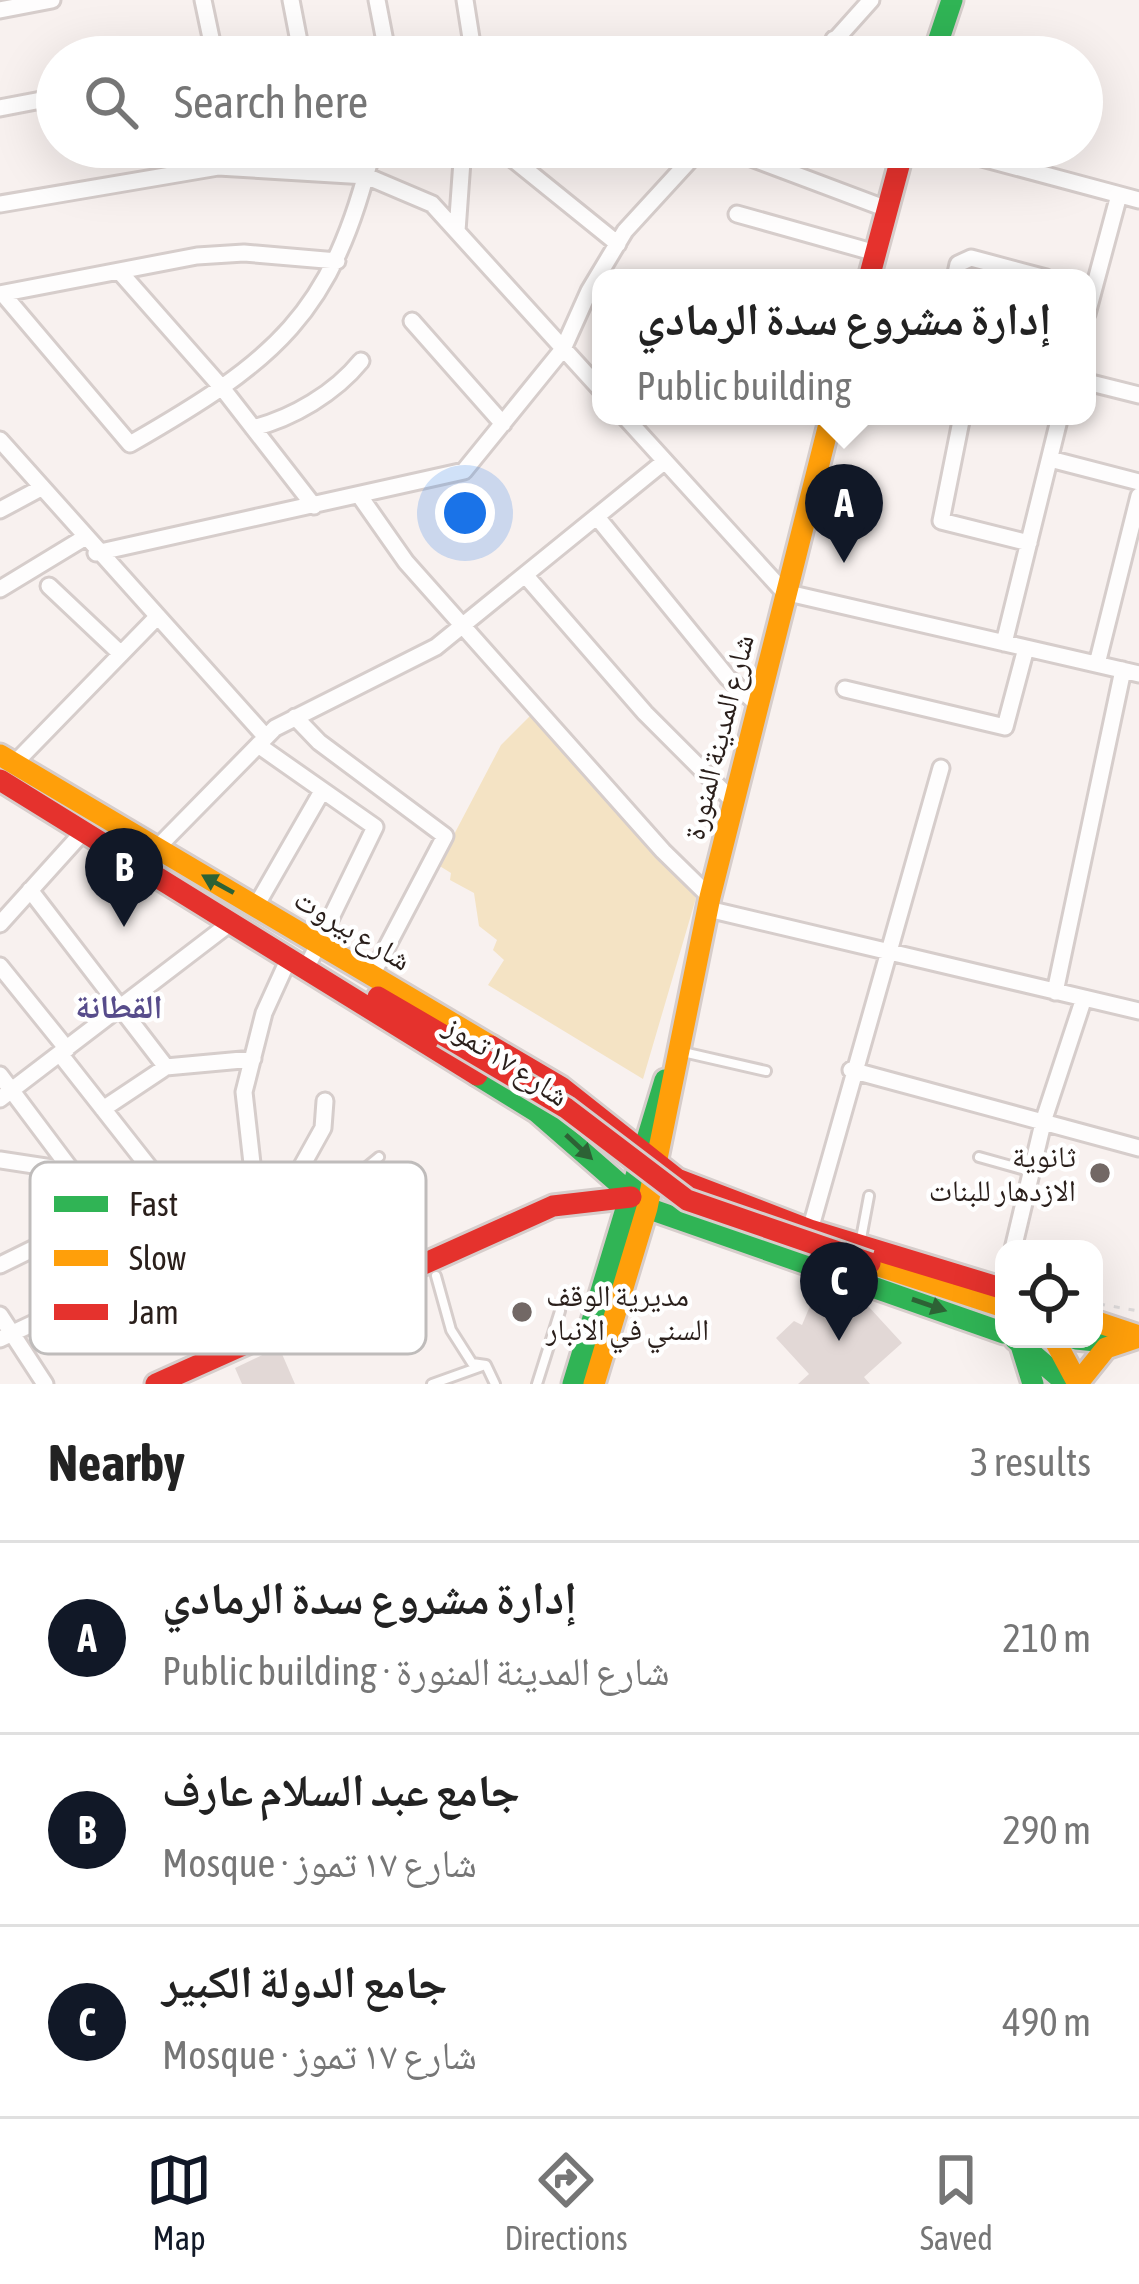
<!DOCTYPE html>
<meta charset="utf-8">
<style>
body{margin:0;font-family:"Asap Condensed","Noto Naskh Arabic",sans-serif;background:#f6f6f6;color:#222}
.controls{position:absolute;right:36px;bottom:36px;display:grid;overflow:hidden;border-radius:24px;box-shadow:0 12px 48px #0002}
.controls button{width:108px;height:108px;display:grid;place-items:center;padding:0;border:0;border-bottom:3px solid #e0e0e0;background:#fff;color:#222;font:60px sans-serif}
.you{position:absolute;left:465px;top:513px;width:42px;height:42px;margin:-30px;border:9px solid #fff;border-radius:50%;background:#1a73e8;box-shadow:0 0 0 18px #1a73e833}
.badge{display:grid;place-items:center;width:78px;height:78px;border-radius:50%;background:#111827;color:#fff;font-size:39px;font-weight:700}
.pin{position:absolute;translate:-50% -99px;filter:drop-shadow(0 3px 6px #0008)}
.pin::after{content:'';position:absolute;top:63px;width:42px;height:36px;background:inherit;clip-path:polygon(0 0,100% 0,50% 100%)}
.popup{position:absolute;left:592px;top:269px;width:504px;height:156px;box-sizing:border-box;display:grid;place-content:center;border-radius:24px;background:#fff;filter:drop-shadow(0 3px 9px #0005);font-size:39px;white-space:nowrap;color:#767676}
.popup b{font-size:45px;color:#222}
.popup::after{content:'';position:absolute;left:50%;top:100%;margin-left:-24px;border:24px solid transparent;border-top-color:#fff}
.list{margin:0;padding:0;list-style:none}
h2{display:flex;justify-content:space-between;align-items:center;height:156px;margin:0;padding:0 48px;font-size:51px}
h2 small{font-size:39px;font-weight:400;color:#767676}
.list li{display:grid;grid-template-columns:78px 1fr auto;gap:36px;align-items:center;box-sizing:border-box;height:192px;padding:0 48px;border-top:3px solid #e0e0e0}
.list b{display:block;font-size:45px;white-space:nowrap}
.list p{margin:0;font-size:39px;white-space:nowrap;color:#767676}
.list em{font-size:39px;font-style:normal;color:#767676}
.icon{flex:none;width:66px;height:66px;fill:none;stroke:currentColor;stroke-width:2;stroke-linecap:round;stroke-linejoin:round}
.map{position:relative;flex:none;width:1139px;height:1384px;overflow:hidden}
.search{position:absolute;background:#fff;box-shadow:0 12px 48px #0002;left:36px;right:36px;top:36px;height:132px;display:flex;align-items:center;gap:30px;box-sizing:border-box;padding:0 42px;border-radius:66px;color:#767676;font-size:45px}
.sheet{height:732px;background:#fff}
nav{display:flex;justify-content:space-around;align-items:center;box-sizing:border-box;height:168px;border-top:3px solid #e0e0e0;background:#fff;font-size:33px;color:#767676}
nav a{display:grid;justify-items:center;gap:6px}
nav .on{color:#111827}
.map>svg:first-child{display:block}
.green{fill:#f4e3c4}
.building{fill:#e2d8d6}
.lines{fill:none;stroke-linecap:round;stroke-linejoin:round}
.lane-casing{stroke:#d6cdcb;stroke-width:14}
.street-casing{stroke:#d6cdcb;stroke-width:21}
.fast-casing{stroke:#d6cdcb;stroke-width:27}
.slow-casing{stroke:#d6cdcb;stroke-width:27}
.jam-casing{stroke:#d6cdcb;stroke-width:27}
.path{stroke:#dddada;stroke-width:3;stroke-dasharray:6 9;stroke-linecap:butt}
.lane{stroke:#fefdfd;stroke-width:8}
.street{stroke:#fefdfd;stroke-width:15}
.fast{stroke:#30b455;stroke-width:21}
.slow{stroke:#ff9f0a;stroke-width:21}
.jam{stroke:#e5322d;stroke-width:21}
.jam-bridge-casing{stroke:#d6cdcb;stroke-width:27;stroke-linecap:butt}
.jam-bridge{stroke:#e5322d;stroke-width:21}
.oneway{fill:#2d6235}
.poi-dot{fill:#726865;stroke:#fff;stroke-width:4.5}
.labels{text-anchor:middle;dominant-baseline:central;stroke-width:9;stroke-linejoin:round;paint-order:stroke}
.street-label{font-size:30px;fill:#2a1f1b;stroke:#fff}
.poi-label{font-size:30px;fill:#2a1f1b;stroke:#fff;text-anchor:end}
.neighbourhood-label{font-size:33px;font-weight:bold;fill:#574c8b;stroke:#fff}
.key{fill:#fff;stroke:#bfbcbb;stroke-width:3}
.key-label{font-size:33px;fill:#2a1f1b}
</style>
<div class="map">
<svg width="1139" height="1384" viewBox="0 0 1139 1384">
<rect width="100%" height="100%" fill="#f8f1ef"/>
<path class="green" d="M530,716L696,898L643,1079L488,985L504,960L493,950L497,940L479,926L474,893L450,880L451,873L438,865L501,745Z"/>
<path class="building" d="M821,1293H843V1306H868L902,1343L864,1377L870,1384H798L809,1374L776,1338L794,1321L802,1325L810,1306H821Z
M279,1347L295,1384H242L235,1368Z"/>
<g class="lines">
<g class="lane-casing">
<path id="lane" d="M683,1052L766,1071
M979,1157L1029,1171
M324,1202L379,1157
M860,1244L869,1196
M436,1276L451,1330L472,1363L486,1365L495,1384
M432,1384L485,1365
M537,1384L560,1311"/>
</g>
<g class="street-casing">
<path id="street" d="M203,0L215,57
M291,0L302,57
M377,0L388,57
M465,0L474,57
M0,10L52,0
M834,39L862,57
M820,57L871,0
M0,108L57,97
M498,147L618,244
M722,147L887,209
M941,147L1139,200
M783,170L791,147
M0,204L218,167L366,176L432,204L601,390
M737,214L876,253
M457,231L463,147
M119,271L223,389L314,506
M955,278L958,264L971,258L1046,278
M0,294L197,256L244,253L337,261
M3,294L130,444C274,361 333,316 373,147
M1087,314L1119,195
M412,321L503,424
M1087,382L1139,395
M624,416L784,592L1139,674
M962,416L941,521L1029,543
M253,428C293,418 335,393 361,361
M0,440L265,736
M1050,459L1139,482
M359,495L406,562L663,851L710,897
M0,510L41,488
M597,517L728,678L757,704
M96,553L464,471L563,349L589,291L625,231L702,147
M526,576L645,713L733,801
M49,586L121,654
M0,589L84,538
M1004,643L1060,416
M1097,664L1139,496
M845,689L1005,727L1026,648
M295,717L319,742L445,836L372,975
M258,745L375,827L306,969
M14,764L156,618
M156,849L275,728L436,647L665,461
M30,890L166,1067
M256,906L321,793
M708,909L1139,1011
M0,924L83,832
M0,966L67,1049
M1055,992L1123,670
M851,1070L1139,1148
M0,1075L72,1171
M0,1099L229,924
M103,1109L166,1067L253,1059
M0,1160L256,1199L315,1200L329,1205L374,1282
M256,1199L244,1092L264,1013L289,958
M283,1200L323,1128L325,1101
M810,1230L941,768
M1013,1249L1044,1119L1084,998
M0,1265L163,1185L60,1054
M0,1315L45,1384
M0,1339L294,1201"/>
</g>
<g class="fast-casing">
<path id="fast" d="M933,57L952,0
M477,1075L537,1112L647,1208L1004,1333
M1015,1339L1067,1384
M1076,1339L1116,1343
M1020,1342L1033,1384
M573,1384L665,1080"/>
</g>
<g class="slow-casing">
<path id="slow" d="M0,755L491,1046
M870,1263L1004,1307
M1094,1321L1139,1336
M1054,1339L1077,1382
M594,1384L647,1208L710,897L831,416
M1077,1384L1106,1348L1139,1337"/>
</g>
<g class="jam-casing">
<path id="jam" d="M869,278L904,147
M0,780L477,1075
M378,997L443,1035
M491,1046L561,1087L677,1179L810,1230L1004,1289
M156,1384L553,1206L631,1197"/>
</g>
<path class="path" d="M1099,1304L1139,1311"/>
<use href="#lane" class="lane"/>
<use href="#street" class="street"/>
<use href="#fast" class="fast"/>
<use href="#slow" class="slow"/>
<use href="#jam" class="jam"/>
<g class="jam-bridge-casing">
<path id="jam-bridge" d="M443,1035L566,1108L687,1200L870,1263"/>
</g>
<use href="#jam-bridge" class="jam-bridge"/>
</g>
<defs><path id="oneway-solid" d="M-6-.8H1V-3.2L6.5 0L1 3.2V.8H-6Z" transform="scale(3)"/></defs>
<g class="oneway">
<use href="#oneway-solid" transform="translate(218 884) rotate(-151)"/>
<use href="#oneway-solid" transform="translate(579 1147) rotate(43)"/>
<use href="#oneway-solid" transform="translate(929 1305) rotate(19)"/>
</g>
<g class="poi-dot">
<circle cx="1100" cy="1173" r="12"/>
<circle cx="522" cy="1312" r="12"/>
</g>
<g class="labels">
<g class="street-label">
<text transform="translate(718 737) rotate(-76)">شارع المدينة المنورة</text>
<text transform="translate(353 929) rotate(31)">شارع بيروت</text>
<text transform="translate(507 1060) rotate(33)">شارع ١٧ تموز</text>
</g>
<g class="poi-label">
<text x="1076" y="1156">ثانوية<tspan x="1076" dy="34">الازدهار للبنات</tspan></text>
<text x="546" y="1295" text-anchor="start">مديرية الوقف<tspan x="546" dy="34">السني في الانبار</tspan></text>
</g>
<g class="neighbourhood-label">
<text x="119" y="1006">القطانة</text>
</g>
</g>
<rect x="30" y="1162" width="396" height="192" rx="18" class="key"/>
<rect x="54" y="1196" width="54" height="16" fill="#30b455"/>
<rect x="54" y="1250" width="54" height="16" fill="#ff9f0a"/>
<rect x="54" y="1304" width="54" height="16" fill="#e5322d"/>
<g class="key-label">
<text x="129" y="1216">Fast</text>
<text x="129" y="1270">Slow</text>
<text x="129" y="1324">Jam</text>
</g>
</svg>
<div class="controls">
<button><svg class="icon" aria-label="locate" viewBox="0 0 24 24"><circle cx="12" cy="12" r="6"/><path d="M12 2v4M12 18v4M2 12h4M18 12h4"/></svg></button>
</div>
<div class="you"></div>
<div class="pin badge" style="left:844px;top:563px">A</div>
<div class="popup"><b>إدارة مشروع سدة الرمادي</b>Public building</div>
<div class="pin badge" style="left:124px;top:927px">B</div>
<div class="pin badge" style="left:839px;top:1341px">C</div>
<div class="search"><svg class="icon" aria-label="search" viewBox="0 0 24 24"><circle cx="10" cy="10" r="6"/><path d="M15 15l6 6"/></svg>Search here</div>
</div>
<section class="sheet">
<h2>Nearby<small>3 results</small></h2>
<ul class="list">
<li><span class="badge">A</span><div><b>إدارة مشروع سدة الرمادي</b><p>Public building · شارع المدينة المنورة</p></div><em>210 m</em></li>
<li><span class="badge">B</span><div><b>جامع عبد السلام عارف</b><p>Mosque · شارع ١٧ تموز</p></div><em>290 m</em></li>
<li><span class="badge">C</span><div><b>جامع الدولة الكبير</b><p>Mosque · شارع ١٧ تموز</p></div><em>490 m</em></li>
</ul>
</section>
<nav>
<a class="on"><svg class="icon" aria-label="map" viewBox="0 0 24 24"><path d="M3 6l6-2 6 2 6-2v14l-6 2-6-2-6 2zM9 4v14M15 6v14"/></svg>Map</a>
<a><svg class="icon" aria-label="directions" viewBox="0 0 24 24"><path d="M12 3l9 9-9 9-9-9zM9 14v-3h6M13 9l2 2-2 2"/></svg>Directions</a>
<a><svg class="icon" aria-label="saved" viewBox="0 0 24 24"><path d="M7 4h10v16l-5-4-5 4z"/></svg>Saved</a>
</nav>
